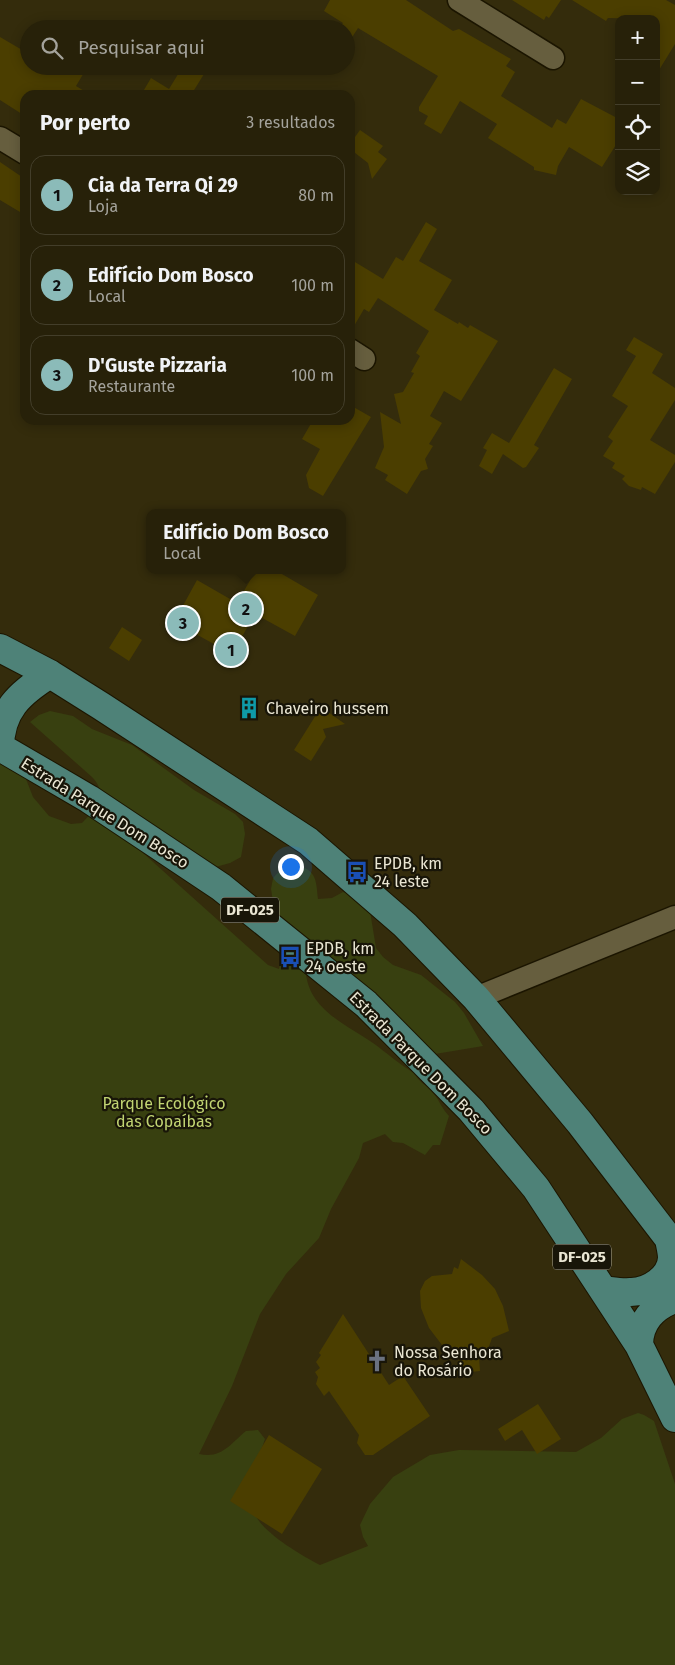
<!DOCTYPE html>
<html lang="pt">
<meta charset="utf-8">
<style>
body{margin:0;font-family:"Fira Sans",sans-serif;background:#2f2912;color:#f1f3f6}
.controls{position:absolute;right:15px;top:15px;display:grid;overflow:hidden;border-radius:10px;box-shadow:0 2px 12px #0003}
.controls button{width:45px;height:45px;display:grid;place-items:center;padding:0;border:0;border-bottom:1px solid #433e2a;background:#272109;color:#f1f3f6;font:25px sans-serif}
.you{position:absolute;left:290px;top:866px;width:18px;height:18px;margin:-12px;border:4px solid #fff;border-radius:50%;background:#1a73e8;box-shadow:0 0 0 8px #1a73e833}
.badge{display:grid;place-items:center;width:32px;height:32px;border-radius:50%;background:#8bbbb9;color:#111;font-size:16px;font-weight:700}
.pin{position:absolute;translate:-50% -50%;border:2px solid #fff;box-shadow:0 1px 5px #0006}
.popup{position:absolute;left:146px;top:509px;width:200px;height:65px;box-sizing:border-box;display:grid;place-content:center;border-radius:10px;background:#272109;filter:drop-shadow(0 1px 4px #0005);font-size:16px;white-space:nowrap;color:#a4a39c}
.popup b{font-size:19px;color:#f1f3f6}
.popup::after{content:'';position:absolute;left:50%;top:100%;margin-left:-10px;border:10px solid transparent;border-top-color:#272109}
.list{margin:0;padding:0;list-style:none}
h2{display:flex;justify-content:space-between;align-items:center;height:65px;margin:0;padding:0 20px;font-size:21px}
h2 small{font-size:16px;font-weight:400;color:#a4a39c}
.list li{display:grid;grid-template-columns:32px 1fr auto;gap:15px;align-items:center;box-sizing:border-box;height:80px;margin:0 10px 10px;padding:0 10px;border:1px solid #433e2a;border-radius:15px}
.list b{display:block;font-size:19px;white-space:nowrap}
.list p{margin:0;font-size:16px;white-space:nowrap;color:#a4a39c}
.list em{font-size:16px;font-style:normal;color:#a4a39c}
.icon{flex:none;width:28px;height:28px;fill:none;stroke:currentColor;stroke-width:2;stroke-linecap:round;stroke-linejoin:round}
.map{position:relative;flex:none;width:675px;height:1665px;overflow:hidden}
.search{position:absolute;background:#272109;box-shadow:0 2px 12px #0003;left:20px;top:20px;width:335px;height:55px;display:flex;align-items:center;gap:12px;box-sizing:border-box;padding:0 18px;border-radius:28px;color:#a4a39c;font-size:19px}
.panel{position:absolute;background:#272109;box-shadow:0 2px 12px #0003;left:20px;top:90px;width:335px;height:335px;border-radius:15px}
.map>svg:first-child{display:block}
.green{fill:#384010}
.building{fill:#4b3e00}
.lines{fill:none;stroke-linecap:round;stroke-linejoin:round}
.minor-casing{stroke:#1b1500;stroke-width:25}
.major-casing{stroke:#1b1500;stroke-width:30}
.minor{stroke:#665e3e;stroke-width:22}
.major{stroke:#4e8278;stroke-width:28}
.labels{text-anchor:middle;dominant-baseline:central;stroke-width:4.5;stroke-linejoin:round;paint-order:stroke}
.shield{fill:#181508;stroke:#aba796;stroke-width:1}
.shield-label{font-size:15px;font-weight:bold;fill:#eae6d3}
.poi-label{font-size:16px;fill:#eae6d3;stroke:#181508;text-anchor:start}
.street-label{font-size:16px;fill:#eae6d3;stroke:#181508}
.park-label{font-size:16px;fill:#c1d472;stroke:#181508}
</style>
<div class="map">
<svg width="675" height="1665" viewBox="0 0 675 1665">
<rect width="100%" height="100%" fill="#342c0c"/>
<path class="green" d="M50,711L73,716L92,729L132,745L194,790L235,814L243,822L245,834L241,857L230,863L208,869L142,838L143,853L268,965L279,969L282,958L271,889C272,885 272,880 274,877C283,865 305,862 313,875C317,881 317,892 318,899L332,898L343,892L358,897L369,905L376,948L383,957L393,965L421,975L455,1002L464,1013L483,1046L423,1056L316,968L306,974C310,1010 347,1025 373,1043C387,1053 399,1064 414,1073C422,1086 427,1084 433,1093C440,1101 442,1109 449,1116L440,1145H433L425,1155L403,1143L393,1142L385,1134L363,1143L359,1158L331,1209L319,1238L286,1274L260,1314L232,1386L199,1454C222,1459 230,1444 246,1431L258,1430L265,1439C258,1460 246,1487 253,1510C259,1531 301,1555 320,1565L368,1546L363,1537L360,1525L370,1504L393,1477L430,1455L459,1450L576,1452L601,1438L622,1419L638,1413L644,1415L654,1421L675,1484V1665H0V747L24,774L33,797L49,816L71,824L82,823C97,807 109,795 92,777L30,722L39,715Z"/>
<path class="building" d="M330,0H406L453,31L459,29L511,59L506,66L515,72L501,96L552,128L557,119L566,124L581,99L619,119V140L602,167L569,147L558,166L556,175L534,170V167L488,138L497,124L460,101L441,134L424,124L428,116L419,111V107L438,76L358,28L346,47V29H339L343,23L324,11Z
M512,0H561L549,18L546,16L544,20Z
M572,0H666L675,5V44L656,75V19L608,18L606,21Z
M0,37L29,54V66H88L76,86L91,95H25V116L0,100Z
M183,66H209L191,95H141L151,78L169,89Z
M360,130L383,146L378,152L387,159L372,179L368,163L350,149V144Z
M0,162L25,179V215L0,200Z
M426,222L437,229L419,261L452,280L434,310L458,324L459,322L468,328L470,325L498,341L461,401L444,391L430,416L442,423L429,444L433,446L425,459L428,469L421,471L407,494L385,480L388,475L375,468L384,447L380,412L401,424L394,394L403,392L414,373L411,372L420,356L416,353L429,331L378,298L369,312L364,309L350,333V259L383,279L396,257L403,261Z
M634,337L663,354L652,373L675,388V400L650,440L675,455V462L655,494L642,487L641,490L629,486L622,479L625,476L612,468L615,463L603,456L613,441L608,437L628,406L612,396L636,356L626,350Z
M554,368L572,379L534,445L539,448L526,467L523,468L503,454L492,474L479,466L487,450L483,448L492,433L509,443Z
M350,405L371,417L323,496L309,488L306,475L320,449L302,439L313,420H350Z
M256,570H275L318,595L295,636L255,614L232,654L174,622L197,580L237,603Z
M122,627L142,640L129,661L109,648Z
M321,707L345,724L323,729L326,737L311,761L294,750Z
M461,1259L482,1275L495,1289L503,1306L509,1331L492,1338L488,1349L479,1357L480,1371L452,1374L460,1358L442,1345L429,1328L421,1308L420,1291L425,1281L432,1276L452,1274L454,1267L458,1269Z
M343,1314L389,1385L403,1376L430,1416L373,1455H365L357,1443L359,1435L329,1391L324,1396L316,1384L318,1377L315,1372L320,1368L316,1362L321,1355L319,1353Z
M538,1404L561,1439L537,1454L522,1430L505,1441L498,1429Z
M269,1435L322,1469L282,1534L230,1501Z"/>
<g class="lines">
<g class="minor-casing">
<path id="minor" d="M459,0L553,58
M0,138L25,153
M350,350L364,359
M476,998L675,917"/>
</g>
<g class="major-casing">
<path id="major" d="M0,648L50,674L101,706L308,841L405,925L476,998L580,1123L669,1239L675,1250
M0,747L89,799L221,887L366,1004L471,1110L536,1188L639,1345L675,1418
M0,748C0,710 20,693 50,674
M603,1290C612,1291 622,1293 631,1292C649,1292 671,1278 672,1258C672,1252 670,1245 669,1239
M639,1345C639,1323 653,1306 675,1299"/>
</g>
<use href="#minor" class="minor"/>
<use href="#major" class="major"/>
</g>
<defs>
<g id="building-bare" transform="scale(1.725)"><path d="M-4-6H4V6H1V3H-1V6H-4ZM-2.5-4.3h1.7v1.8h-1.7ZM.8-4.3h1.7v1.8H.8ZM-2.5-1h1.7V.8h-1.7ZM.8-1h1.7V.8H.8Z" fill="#0f9aa8" stroke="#181508" stroke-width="2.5" paint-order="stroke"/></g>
<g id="bus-bare" transform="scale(1.725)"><path d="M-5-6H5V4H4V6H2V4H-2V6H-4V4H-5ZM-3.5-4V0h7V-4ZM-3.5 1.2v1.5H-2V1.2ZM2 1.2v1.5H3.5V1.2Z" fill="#1a4fb4" stroke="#181508" stroke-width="2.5" paint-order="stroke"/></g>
<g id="church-bare" transform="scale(1.725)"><path d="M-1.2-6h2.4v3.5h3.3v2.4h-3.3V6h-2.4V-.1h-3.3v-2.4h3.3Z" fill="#6b7280" stroke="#181508" stroke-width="2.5" paint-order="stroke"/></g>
</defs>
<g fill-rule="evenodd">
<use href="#building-bare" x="249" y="708"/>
<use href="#bus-bare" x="357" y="872"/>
<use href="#bus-bare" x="290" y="957"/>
<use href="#church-bare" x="377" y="1361"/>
</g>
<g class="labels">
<g class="shield">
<rect x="221" y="897.5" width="58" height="25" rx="4"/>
<rect x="553" y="1244.5" width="58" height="25" rx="4"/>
</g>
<g class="shield-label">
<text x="250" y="910">DF-025</text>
<text x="582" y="1257">DF-025</text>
</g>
<g class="poi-label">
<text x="266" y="708">Chaveiro hussem</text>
<text x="374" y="863">EPDB, km<tspan x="374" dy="18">24 leste</tspan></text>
<text x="306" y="948">EPDB, km<tspan x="306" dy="18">24 oeste</tspan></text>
<text x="394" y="1352">Nossa Senhora<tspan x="394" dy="18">do Rosário</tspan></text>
</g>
<g class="street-label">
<text transform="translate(105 813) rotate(32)">Estrada Parque Dom Bosco</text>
<text transform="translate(421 1063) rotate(45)">Estrada Parque Dom Bosco</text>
</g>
<g class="park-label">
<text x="164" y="1103">Parque Ecológico<tspan x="164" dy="18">das Copaíbas</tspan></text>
</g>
</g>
</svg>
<div class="controls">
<button>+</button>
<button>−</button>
<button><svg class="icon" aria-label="locate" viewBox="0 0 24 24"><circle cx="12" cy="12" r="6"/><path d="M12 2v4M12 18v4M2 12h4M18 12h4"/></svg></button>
<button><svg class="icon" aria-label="layers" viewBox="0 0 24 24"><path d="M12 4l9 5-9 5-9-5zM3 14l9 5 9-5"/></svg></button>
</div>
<div class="you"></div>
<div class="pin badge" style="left:231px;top:650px">1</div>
<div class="pin badge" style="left:246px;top:609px">2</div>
<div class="popup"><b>Edifício Dom Bosco</b>Local</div>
<div class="pin badge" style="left:183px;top:623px">3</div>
<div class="search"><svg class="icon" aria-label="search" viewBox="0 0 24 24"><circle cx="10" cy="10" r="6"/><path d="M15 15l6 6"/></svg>Pesquisar aqui</div>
<section class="panel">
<h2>Por perto<small>3 resultados</small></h2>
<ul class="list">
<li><span class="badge">1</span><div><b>Cia da Terra Qi 29</b><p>Loja</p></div><em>80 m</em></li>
<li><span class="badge">2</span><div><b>Edifício Dom Bosco</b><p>Local</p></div><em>100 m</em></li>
<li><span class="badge">3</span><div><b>D'Guste Pizzaria</b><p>Restaurante</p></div><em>100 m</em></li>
</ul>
</section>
</div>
